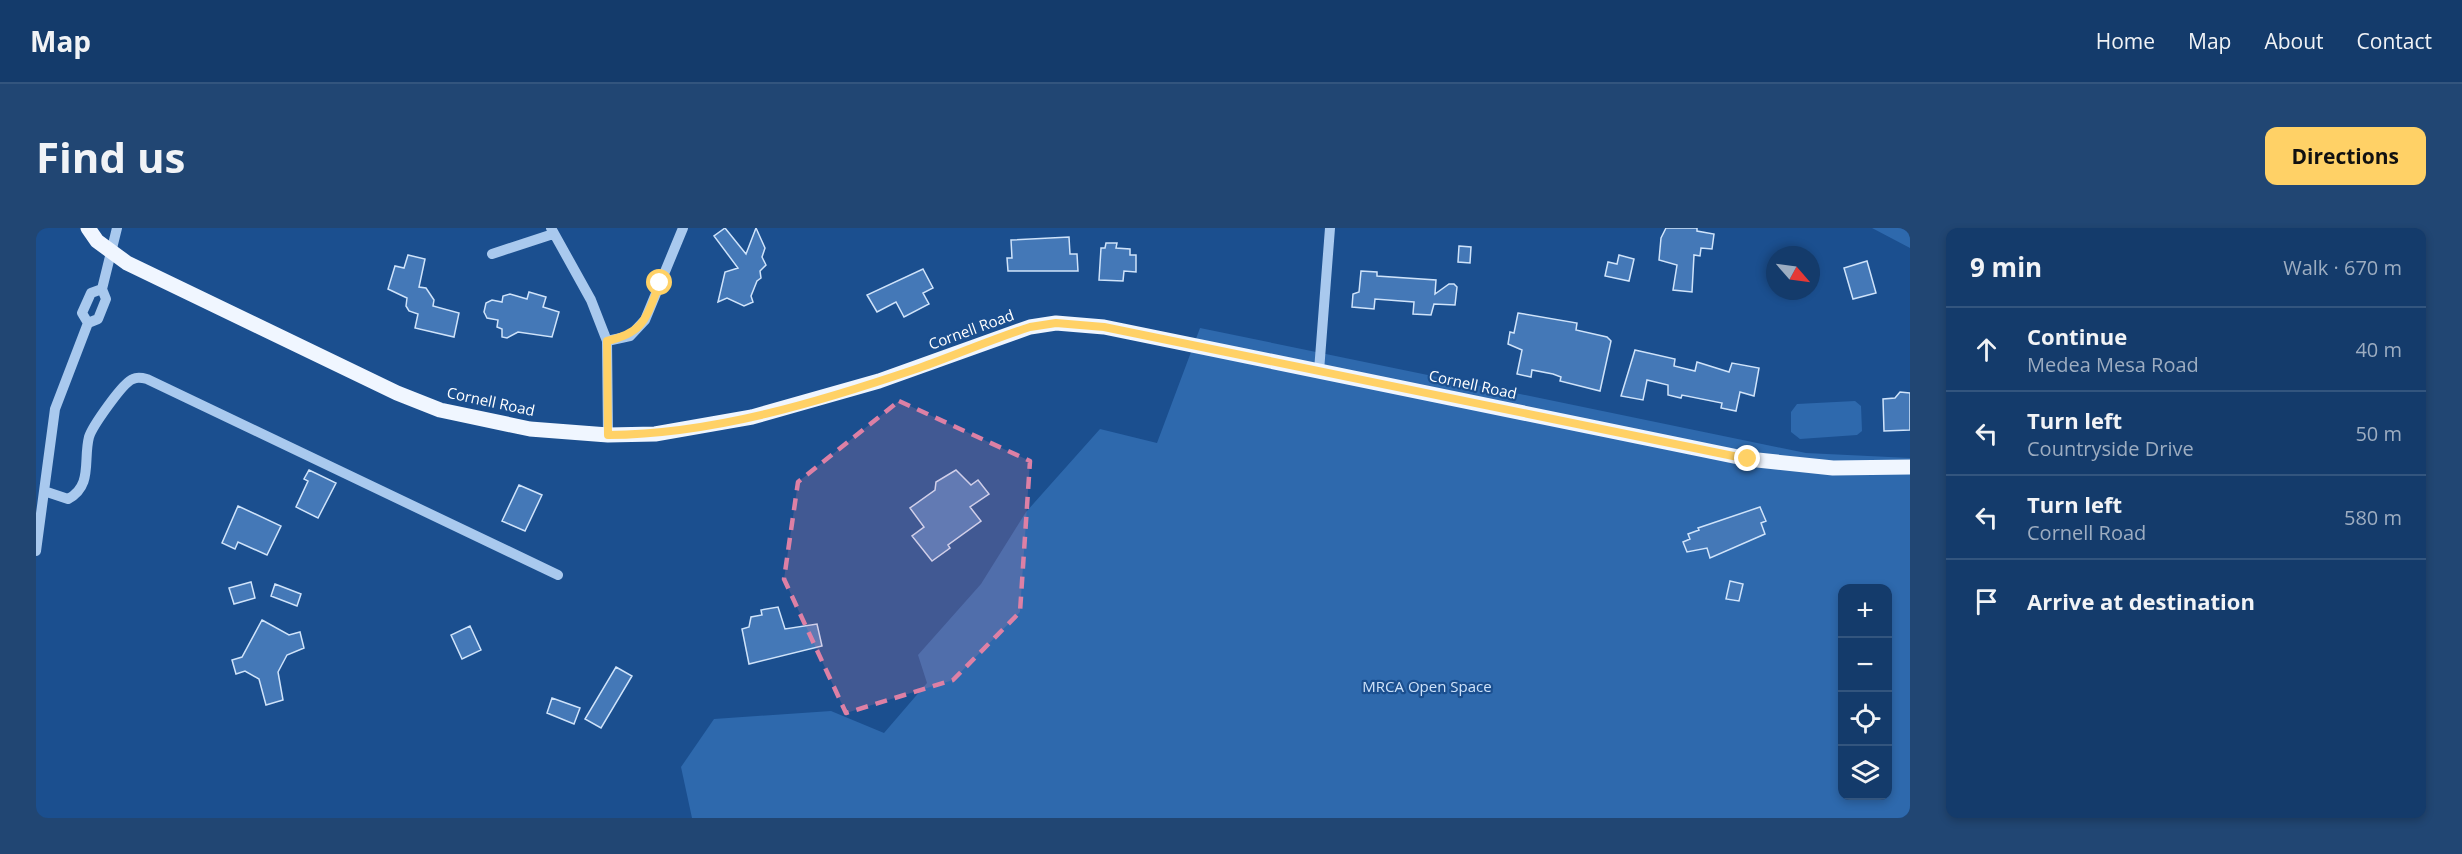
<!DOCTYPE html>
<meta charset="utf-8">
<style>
body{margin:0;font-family:"Open Sans",sans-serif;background:#214673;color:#f1f3f6}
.controls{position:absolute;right:18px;bottom:18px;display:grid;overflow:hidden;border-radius:12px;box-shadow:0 3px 9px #0003}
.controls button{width:54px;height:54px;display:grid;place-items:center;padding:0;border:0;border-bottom:2px solid #33557e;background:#143b6b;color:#f1f3f6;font:30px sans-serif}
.compass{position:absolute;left:1730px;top:18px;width:54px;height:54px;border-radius:50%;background:#143b6b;box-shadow:0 3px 9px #0003;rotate:118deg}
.stop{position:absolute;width:18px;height:18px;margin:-14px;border:4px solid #ffd166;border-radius:50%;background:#fff}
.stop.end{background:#ffd166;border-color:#fff;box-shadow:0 2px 6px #0008}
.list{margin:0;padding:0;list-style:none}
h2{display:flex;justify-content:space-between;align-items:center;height:78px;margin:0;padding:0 24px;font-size:26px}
h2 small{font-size:20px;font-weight:400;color:#9dadc1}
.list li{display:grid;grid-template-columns:39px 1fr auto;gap:18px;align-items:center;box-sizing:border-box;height:84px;padding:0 24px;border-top:2px solid #33557e}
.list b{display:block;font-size:22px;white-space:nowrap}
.list p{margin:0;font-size:20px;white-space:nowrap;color:#9dadc1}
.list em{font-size:20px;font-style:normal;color:#9dadc1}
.icon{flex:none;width:33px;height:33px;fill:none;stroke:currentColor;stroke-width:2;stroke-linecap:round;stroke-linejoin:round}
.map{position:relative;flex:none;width:1874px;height:590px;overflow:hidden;border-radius:12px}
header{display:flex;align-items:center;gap:36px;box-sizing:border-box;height:84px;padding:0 30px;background:#143b6b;border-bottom:2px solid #33557e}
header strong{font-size:28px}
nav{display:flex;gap:33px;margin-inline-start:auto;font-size:21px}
.intro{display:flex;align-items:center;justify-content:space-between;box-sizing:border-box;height:144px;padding:0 36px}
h1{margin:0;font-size:42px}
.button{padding:15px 27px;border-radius:12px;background:#ffd166;color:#111;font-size:21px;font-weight:700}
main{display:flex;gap:36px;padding:0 36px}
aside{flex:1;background:#143b6b;border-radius:12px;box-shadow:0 3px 9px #0003}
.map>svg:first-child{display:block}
.green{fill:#2e69ad;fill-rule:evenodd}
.building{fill:#4478b7;stroke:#cfe3fa;stroke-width:1.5}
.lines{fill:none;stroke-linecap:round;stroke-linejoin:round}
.minor{stroke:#a9c9ee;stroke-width:10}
.major{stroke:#f0f6ff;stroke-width:15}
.route{stroke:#ffd166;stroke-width:8}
.marked{fill:#dd80a5;fill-opacity:0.2;stroke:#dd80a5;stroke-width:4.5;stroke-dasharray:12 8;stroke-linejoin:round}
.labels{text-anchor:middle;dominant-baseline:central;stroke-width:4.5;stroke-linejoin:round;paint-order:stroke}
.street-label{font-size:15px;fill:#fff;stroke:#1b4f8f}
.park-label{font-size:15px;fill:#cfe3fa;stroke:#1b4f8f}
</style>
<header>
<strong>Map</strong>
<nav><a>Home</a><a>Map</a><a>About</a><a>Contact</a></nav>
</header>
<div class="intro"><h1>Find us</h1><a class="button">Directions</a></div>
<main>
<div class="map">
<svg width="1874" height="590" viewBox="0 0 1874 590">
<rect width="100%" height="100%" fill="#1b4f8f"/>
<path class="green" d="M1836,0H1874V20Z
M1164,100L1770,225L1874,230V590H656L645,539L678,491L795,483L848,505L891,455L882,427L945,356L990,284L1064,201L1121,215ZM1806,361H1852V568H1806Z
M1819,173L1825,178L1826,203L1821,207L1764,211L1755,204V184L1761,176Z"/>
<path class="building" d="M689,0L710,26L720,0L729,20L726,29L730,37L724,43L725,50L721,53L715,68L717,74L708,78L691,70L682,74L689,44L702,40L678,8Z
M1630,0H1661V3L1678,6L1676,21L1665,20L1664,28L1658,27L1656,64L1637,62L1641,37L1623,32L1625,10Z
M1033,9L1034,26H1041L1042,43H972L971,30H976L975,12Z
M1070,15H1081L1080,20L1094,21V27H1100V44L1088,43L1087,53L1063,52L1065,20H1069Z
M1423,18L1435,19L1434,35L1422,34Z
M372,27L389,31L383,59L390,60L398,72L397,78L423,85L418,109L379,100L382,86L373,83L370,78L371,70L352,61L359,38L368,40Z
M1583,27L1598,31L1593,53L1569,48L1572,34L1581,36Z
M1831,33L1840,65L1817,71L1808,40Z
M887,41L897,60L887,65L893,76L868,89L860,74L841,84L831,67Z
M1325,43L1341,44V48L1400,52L1399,66L1413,56H1418L1421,59L1419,77L1398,76L1395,87L1377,86L1378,74L1339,71L1338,81L1316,79L1317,66L1323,64Z
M493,64L510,69L507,79L523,84L516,109L482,104L471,110L466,109V101L461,99L462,92L451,90L448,84L450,75L456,72L466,74L467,68L474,66L491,71Z
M1482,85L1541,95L1540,102L1571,109L1575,113L1564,163L1524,153L1525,149L1517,146L1496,142L1495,149L1481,146L1486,122L1472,116L1474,104L1478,105Z
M1599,122L1639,131L1638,138L1659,143L1661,134L1693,144L1696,135L1723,140L1718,168L1704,164L1700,183L1685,180L1686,175L1646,167L1645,170L1632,167V157L1611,152L1607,172L1585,168Z
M1864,164L1874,165V202L1848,203L1847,171L1859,170Z
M273,242L300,255L282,290L260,279L272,253L268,251Z
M920,242L935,257L942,252L953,266L934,279L945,293L912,317L914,320L896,333L876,308L888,299L874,280L899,262L900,254Z
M483,257L506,267L489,303L466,293Z
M202,278L245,298L231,327L202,314L199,321L186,315Z
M1724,279L1730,293L1725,295L1729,306L1674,330L1671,320L1651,324L1647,314L1654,311L1652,306L1663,302L1662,300Z
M1694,353L1707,356L1703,373L1690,371Z
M215,354L219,370L198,376L193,360Z
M239,356L265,366L261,378L235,368Z
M742,379L749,401L781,396L786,418L713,436L706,401L713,399L715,389L726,387L725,382Z
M226,392L253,407L264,404L268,420L251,427L242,444L247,472L230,477L223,451L209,443L200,446L196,432L206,429Z
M434,398L445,422L426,431L415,407Z
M580,439L596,448L565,500L549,491Z
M516,470L544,480L538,496L511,485Z"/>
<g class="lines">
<path class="minor" d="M515,0L555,72L571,113L572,207
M456,26L517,6
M52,95L46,85L55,65L66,61
M571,113L594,108L609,92L647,0
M1283,143L1294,0
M8,263L32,271C57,258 47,232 53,209C56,199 87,154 97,151C101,149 107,150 111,151L522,347
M0,323L19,181L52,95L62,91L70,71L66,61L81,0"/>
<path class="major" d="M52,0L61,13L91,35L361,165L404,182L494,201L572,207L619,206L716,189L843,153L994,99L1020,95L1068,99L1712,231L1797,240L1874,239"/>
</g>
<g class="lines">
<path class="route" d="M624,55C610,89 610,104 571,113L572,207C678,206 783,174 883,140C920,127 956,111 994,99L1020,95L1068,99L1712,231"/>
</g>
<path class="marked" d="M863,173L994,233L984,384L917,452L810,485L748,351L762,254Z"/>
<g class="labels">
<g class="street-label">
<text transform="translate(935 101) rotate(-20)">Cornell Road</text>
<text transform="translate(1437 156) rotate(12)">Cornell Road</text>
<text transform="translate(455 173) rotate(12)">Cornell Road</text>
</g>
<g class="park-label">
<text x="1391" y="458">MRCA Open Space</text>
</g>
</g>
</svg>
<div class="controls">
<button>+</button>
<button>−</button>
<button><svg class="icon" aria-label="locate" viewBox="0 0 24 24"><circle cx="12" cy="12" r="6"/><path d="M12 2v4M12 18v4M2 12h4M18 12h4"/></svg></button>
<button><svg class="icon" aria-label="layers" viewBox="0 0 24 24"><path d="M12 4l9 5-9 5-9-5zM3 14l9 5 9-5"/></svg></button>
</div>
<svg class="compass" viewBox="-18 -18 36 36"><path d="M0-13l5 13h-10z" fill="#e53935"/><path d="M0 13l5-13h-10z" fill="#9dadc1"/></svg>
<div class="stop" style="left:624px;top:55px"></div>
<div class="stop end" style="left:1712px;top:231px"></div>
</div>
<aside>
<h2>9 min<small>Walk · 670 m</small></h2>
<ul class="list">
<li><svg class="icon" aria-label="ahead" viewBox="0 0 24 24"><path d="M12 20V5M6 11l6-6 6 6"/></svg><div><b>Continue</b><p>Medea Mesa Road</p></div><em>40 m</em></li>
<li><svg class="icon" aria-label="left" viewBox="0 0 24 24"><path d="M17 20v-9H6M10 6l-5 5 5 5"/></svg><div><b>Turn left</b><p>Countryside Drive</p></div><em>50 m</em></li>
<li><svg class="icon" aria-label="left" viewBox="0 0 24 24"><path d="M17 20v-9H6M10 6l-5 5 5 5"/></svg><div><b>Turn left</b><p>Cornell Road</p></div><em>580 m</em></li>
<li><svg class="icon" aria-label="arrive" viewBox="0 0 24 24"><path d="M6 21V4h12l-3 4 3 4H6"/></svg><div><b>Arrive at destination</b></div></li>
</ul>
</aside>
</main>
